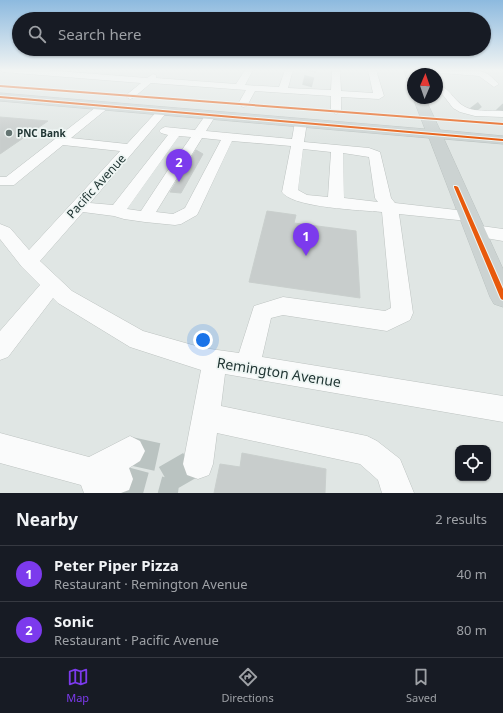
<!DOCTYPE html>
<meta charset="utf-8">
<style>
body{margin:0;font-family:"Noto Sans",sans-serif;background:#242831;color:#f1f3f6}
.controls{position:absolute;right:12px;bottom:12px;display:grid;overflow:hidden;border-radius:8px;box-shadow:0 1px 3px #0004}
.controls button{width:36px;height:36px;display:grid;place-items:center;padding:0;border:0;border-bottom:1px solid #363941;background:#171b24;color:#f1f3f6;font:20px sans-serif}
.compass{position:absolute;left:407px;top:68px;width:36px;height:36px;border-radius:50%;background:#171b24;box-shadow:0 1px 3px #0004;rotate:2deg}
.you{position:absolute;left:203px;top:340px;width:14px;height:14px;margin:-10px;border:3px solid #fff;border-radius:50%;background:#1a73e8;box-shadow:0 0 0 6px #1a73e833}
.badge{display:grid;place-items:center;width:26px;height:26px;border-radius:50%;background:#7c3aed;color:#fff;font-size:13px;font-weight:700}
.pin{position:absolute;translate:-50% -33px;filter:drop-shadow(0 1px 2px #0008)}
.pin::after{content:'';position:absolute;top:21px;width:14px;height:12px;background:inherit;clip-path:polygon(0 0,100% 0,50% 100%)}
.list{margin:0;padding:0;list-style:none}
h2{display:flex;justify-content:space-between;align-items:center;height:52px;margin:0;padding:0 16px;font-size:17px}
h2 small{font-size:13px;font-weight:400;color:#9ea1a6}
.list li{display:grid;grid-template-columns:26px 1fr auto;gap:12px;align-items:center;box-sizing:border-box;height:56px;padding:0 16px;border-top:1px solid #363941}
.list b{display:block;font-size:15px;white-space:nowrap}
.list p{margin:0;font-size:13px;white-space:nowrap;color:#9ea1a6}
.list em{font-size:13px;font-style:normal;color:#9ea1a6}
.icon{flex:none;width:22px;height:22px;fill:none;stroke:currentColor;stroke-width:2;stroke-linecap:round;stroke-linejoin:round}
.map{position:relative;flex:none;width:503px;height:493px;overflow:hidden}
.search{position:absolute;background:#171b24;box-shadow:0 1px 3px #0004;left:12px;right:12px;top:12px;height:44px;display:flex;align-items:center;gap:10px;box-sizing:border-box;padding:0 14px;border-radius:22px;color:#9ea1a6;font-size:15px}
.sheet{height:164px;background:#171b24}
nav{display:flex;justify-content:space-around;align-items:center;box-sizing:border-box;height:56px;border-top:1px solid #363941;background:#171b24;font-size:11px;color:#9ea1a6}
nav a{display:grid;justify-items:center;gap:2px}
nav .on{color:#7c3aed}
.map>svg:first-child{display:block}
.building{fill:#c8cdcc;stroke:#c9cfcd}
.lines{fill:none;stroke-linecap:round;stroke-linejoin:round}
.minor-tunnel-far1{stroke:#bac3c1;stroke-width:10;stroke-dasharray:10 5;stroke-linecap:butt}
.minor-tunnel{stroke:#bac3c1;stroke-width:28;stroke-dasharray:28 14;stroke-linecap:butt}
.minor-casing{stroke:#bdc3c1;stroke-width:1}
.major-casing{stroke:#bbc3c1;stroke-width:1}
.minor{fill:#fafbfb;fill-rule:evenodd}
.major{fill:#ccd3d2;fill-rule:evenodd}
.cycleway-casing{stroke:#eef5f3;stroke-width:2}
.cycleway{fill:#e8590c;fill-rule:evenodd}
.poi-dot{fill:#647472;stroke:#eef5f3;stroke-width:1.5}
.labels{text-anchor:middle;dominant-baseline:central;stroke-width:3.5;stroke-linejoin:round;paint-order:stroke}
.far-poi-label{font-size:10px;font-weight:bold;fill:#213634;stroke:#eef5f3;text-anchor:start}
.street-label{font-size:12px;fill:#213634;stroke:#eef5f3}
.near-street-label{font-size:14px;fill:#213634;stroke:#eef5f3}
</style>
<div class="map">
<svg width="503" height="493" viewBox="0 0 503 493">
<rect width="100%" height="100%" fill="#e0e6e4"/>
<path class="building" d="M0,117L48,121L0,154Z
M196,150L203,154L181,193L170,192L181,174L179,169L185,168Z
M267,211L296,215L294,223L356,231L360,298L249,282Z
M242,453L326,469L325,493H214L220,464L240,467Z"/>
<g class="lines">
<path class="minor-tunnel-far1" d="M307,86L311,70
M474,105L478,110
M499,107L503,111"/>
<path class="minor-tunnel" d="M130,451L171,460L190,493
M118,479L162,491L178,493"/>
<g class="minor-casing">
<path id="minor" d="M0,70H45L147,78L153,74L156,75V78L236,84L245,70H253L245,85L279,87L285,70H293L288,88L331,90L332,70H340L341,91L373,93L368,70H376L384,96L379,99L341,97V111L336,114L331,111V96L255,91L247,106L243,107L238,104L246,90L151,83L133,98L130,99L125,96L141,83L3,72Z
M425,70L480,71L488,74L499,84L494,87L479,76L429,72Z
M437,85C450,88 452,98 462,105C473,113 490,110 503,111V117L475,116L460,112L453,108L443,95L437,91Z
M104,103L108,104L109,106L108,108L71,138L127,144L159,109L163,108L168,111L90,203L113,205L168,135L161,133L159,131L161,129L165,127L195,130L207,113L211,112L216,115L206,131L292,139L295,122L301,119L305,120L307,122L304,142L369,148L380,152L391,198L395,203L474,212L476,216L474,220L468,221L399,214L413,313L410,320L387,331L283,315L271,318L262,357L503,396V422L225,374L221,406L367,436L377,441L400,459L414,493H382L378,480L360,464L217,433L213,464L209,475L198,479L187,475L183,464L201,370L130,347L58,303L53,298L8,357L0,360V331L40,285L22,267L0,239V224L10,228L29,250L120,151L63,145L14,185H0V177H6L100,104ZM179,136L191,137L172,164L174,167H184L202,138L221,140L185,208L173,214L156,212L180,173L178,170L173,169L168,170L141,211L127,209ZM232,141L291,146L282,192C293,208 362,210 382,212L391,308L385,311L283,297L254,306L239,353L203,348L143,331L72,291L40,261L83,212L114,216L124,219L145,222L175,225L181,224L197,215L199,211ZM303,149L331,152L328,197L307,195L298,190ZM343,153L369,157L375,198L378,202L344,198Z
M474,225L503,229V241L468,235L465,231L468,227Z
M0,433L89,457L130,436L140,441L145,451L140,461L129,468L133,479L129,490L121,493H84L81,485L0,463Z"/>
</g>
<g class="major-casing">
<path id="major" d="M404,70H414L416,74H413V85L408,82Z
M0,93L425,129L413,98H425L440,130L503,136V144L444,139L503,269V307L494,304L490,297L429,138L0,101Z"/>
</g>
<use href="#minor" class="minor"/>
<use href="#major" class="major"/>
<g class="cycleway-casing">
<path id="cycleway" d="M0,85L503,123V125L0,87Z
M0,96L503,139V141L0,98Z
M454,186H456L458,187L503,289V300L501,299L500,297L454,187Z"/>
</g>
<use href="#cycleway" class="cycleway"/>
</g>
<linearGradient id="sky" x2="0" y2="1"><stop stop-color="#8dbadf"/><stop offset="0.5" stop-color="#f1f4f3"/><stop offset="1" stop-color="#f1f4f3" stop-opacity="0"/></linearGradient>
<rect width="503" height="140" fill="url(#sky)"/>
<circle class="poi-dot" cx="9" cy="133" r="4"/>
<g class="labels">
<g class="far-poi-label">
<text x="17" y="133">PNC Bank</text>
</g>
<g class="street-label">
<text transform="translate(96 186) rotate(-48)">Pacific Avenue</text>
</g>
<g class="near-street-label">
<text transform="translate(279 372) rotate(9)">Remington Avenue</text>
</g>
</g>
</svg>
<div class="controls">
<button><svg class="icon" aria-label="locate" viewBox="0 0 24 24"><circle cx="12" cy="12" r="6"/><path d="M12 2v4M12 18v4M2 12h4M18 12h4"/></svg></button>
</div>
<svg class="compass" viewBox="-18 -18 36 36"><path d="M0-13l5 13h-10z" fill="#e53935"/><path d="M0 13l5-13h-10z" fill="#9ea1a6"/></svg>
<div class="you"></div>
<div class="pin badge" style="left:306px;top:256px">1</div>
<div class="pin badge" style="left:179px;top:182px">2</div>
<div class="search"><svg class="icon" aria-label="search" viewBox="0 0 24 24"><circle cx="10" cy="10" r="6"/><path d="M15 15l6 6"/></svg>Search here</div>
</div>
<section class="sheet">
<h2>Nearby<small>2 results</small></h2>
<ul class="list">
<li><span class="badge">1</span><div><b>Peter Piper Pizza</b><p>Restaurant · Remington Avenue</p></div><em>40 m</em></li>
<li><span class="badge">2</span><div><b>Sonic</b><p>Restaurant · Pacific Avenue</p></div><em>80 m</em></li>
</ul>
</section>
<nav>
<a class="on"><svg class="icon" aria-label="map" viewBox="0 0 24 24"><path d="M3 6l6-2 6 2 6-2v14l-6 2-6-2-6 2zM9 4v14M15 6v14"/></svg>Map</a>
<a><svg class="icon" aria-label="directions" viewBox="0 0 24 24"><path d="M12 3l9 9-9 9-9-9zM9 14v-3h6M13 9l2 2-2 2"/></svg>Directions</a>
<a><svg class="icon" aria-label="saved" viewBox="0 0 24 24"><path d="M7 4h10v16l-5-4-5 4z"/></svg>Saved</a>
</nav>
